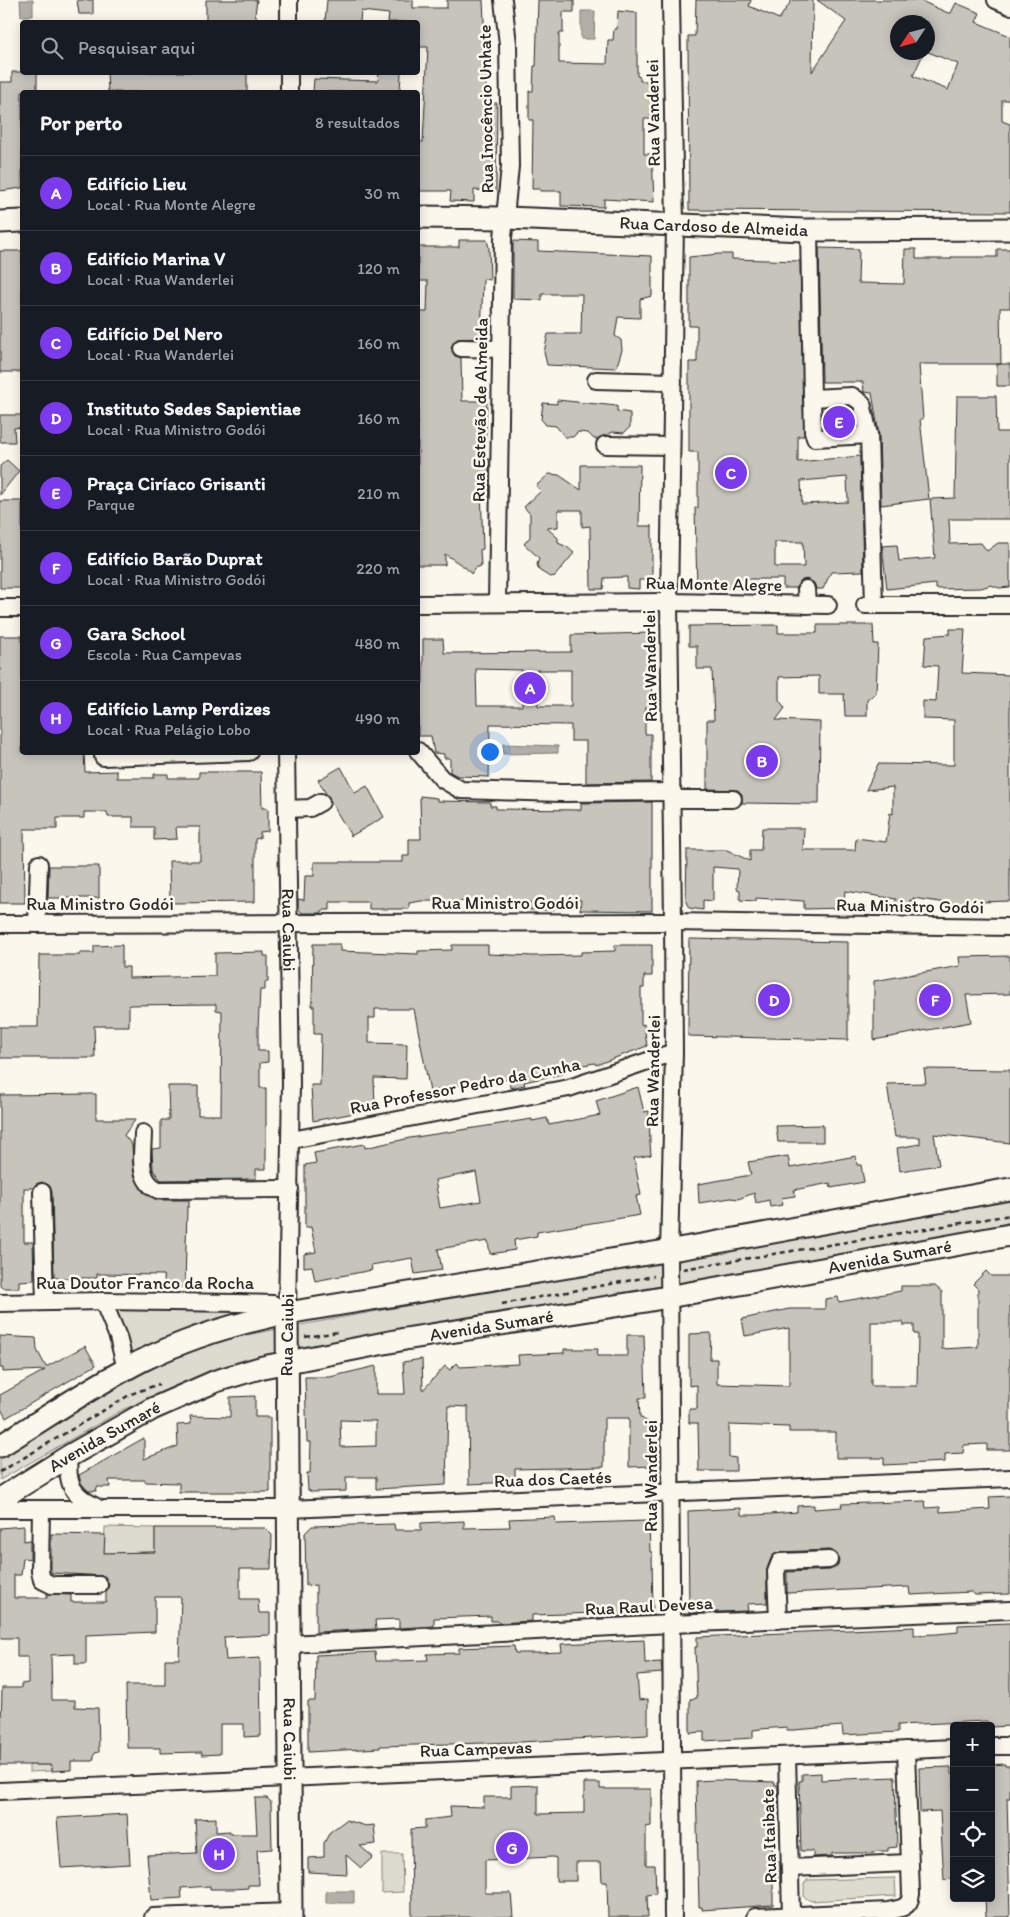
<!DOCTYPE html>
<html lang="pt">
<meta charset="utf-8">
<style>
body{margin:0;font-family:Itim,sans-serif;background:#20242c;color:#f1f3f6}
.controls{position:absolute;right:15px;bottom:15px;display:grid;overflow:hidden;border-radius:5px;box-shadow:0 2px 12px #0003}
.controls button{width:45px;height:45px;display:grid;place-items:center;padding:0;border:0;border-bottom:1px solid #363941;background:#171b24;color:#f1f3f6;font:25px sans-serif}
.compass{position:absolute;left:890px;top:15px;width:45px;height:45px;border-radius:50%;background:#171b24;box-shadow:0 2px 12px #0003;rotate:234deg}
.you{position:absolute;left:489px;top:751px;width:18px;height:18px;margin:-12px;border:4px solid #fff;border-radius:50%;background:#1a73e8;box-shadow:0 0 0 8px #1a73e833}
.badge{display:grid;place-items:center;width:32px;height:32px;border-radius:50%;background:#7c3aed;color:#fff;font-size:16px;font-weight:700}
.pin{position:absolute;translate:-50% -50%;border:2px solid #fff;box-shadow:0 1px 5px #0006}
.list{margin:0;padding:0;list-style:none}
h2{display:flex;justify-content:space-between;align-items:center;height:65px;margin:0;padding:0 20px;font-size:21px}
h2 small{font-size:16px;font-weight:400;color:#9ea1a6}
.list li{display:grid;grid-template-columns:32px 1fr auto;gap:15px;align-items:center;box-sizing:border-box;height:75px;padding:0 20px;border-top:1px solid #363941}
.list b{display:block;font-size:19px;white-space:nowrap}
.list p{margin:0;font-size:16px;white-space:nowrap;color:#9ea1a6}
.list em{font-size:16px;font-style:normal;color:#9ea1a6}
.icon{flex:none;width:28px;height:28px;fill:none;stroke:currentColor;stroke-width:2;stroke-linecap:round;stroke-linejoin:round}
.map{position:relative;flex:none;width:1010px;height:1917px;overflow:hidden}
.search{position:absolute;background:#171b24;box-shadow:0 2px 12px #0003;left:20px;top:20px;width:400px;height:55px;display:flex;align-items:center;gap:12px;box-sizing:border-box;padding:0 18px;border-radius:5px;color:#9ea1a6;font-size:19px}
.panel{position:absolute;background:#171b24;box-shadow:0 2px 12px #0003;left:20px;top:90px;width:400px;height:665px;border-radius:5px}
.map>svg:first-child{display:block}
.green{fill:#dddad0;stroke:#84827e}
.water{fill:#b1afa7;stroke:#7b7a75}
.building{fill:#c7c4bc;stroke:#2b2b2b;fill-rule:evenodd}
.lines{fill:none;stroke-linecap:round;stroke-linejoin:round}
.minor-casing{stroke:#2b2b2b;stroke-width:20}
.major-casing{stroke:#2b2b2b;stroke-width:25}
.path{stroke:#2b2b2b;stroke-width:2.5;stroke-dasharray:5 4;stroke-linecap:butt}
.minor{stroke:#fbf7ec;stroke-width:16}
.major{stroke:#fbf7ec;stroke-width:21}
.labels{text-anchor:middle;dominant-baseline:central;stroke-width:5;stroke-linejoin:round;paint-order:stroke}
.street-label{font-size:18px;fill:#2b2b2b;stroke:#fbf7ec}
</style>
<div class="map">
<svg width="1010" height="1917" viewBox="0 0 1010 1917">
<rect width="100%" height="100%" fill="#fbf7ec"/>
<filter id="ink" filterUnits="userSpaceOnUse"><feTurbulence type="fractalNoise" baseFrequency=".02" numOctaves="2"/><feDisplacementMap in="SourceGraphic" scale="10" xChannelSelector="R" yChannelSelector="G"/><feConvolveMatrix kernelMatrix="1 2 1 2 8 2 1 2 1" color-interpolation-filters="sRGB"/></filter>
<g filter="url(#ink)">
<path class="green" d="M858,402L862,432L819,434L816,411L823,403Z
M1010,1198V1222L974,1232L434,1325L200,1378L122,1410L0,1480V1449L191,1345L690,1254L988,1205Z
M182,1307L265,1312L128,1362L112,1310Z
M105,1527L155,1528V1552L104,1553Z
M29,1765H52V1771L29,1772Z
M382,1854H402L403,1892L382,1893Z
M895,1878L896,1896L811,1901L804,1897V1884L807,1880Z"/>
<path class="water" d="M20,0H33V16H21Z
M581,11H595L594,39H581Z
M503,744L558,746V753L503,754Z
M326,1891H354V1903H326Z"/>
<path class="building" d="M77,0H93V14H79Z
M206,0H257L255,14L259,22H206Z
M327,0H413V8H447V0H483L485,40L488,44L486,52V103H497L496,191L474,190V202L450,201L451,191H418V142H423L428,47H419V22H388L389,14L361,11L360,22H325Z
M538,0H574V12H563V33H559V63L607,64L608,40H613L614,29H617L618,11L637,13V76L640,77V81H652V119H644V154H652L654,202L604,199V207L561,206V191H540V189H532L533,120H529V91H533L534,66H536Z
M696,0H751L749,6L779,19L792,0H813L812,72L846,21L817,0H919L948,13H951L956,3L980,13L976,22L1010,36V100H1002V121L1010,124V212L689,210L688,36H695ZM898,22H928V52L958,64L948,90L913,76L924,52H898Z
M12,72H37V92H22V188L0,191V82H12Z
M107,72H247V92H108Z
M379,72H401L400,92H313L314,79L378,81Z
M459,240H487L489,248L490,280L483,279L481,338L457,339L451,347L455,356L461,358L462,401H487L485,459H489V486H481L483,549L480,550L481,566L475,568L471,574L466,568L445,554V565H418V312H427L428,281H418V247H459Z
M513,241L538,242V251L652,256V296L640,299V318L618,317L615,336L621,340L622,350L616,368L547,365L544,352L548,334H581L582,294H542V300L513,299Z
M819,248L859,249L858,283L904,284L905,249H916V259H951V257H997V249H1010V308H1000L1001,364H919L923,419H920L929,499L881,505L879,435L872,393L864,392L863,382H822Z
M0,251H22V372H0Z
M719,254H732V259L800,261L804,436H798V462L860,456L863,571L831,572L823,589H816L814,583L806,579L800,581L796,588H783V579H746V588H697L695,508H698V452H689V362H697V326H689V257ZM847,477L848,502L802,504L801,481ZM775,542H803L804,567H775Z
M997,364H1010V386H997Z
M957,396H996L997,432H1010V519H949L950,544L981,543L987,551L998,543H1010V587L999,588L991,585L981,588L936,589V584L887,589L882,546L897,545L899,561L935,558L930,499L955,498Z
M557,400L617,406V411L630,413V427L624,433L613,432L597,439H594L588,433L578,432L573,437H565L556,426L546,425L541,419L543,403L557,404Z
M0,415H22V427L14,428L15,442H0Z
M7,460L19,471L0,495V466Z
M581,465H640L639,526H652V580H639V589L627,588V577L604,578L603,589H591L590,526L582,527V510H558V527L547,528L558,538V543L567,547L574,553L555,576L550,577L540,571L537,565L539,558L524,544L530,537V514L524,507L541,491L536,486L549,474L559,475L581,490Z
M0,501H22V588H0Z
M778,625V633H817V625H873L874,644H878L876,693L867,700V716H845L844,694H819V676L779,677V700L785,708L776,720L820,722L819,804L742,803V794L738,790L707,789V720H714L712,669H697V646H689V626Z
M950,629H965L962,673L1010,675V901L979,902L977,909H958L946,908L947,903L913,898V901L910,900L909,908H895L896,899L845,891L843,908L804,909V901L756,898V901L740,900V890L737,889L738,869L713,867V901L703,900V910L689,908L686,902L687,850H727L750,861V850H761L762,828H804L803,850H855L856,838L886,842L890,813L893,814V787L866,790L878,764L954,765V720L923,719V701L936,702L938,666L924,665L926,636L950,634Z
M653,633L651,708H645V734H651V782L586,783V741H571V725L490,724L489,777L458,776L450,772V758H444V754L434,753L431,736H418V683H423V639H443L444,653L571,652V635ZM476,669L522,670V706H477ZM537,670H571V706H538Z
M0,636H22V752H84L85,772L117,771V778H154V774H168V778H199V772H261L262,808H268V831L260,832V838L255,839V902L170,903L169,861H200V827H176L177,839L154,840V827H133V817H108L107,812H84V818H57V829H24L25,903H0Z
M341,767L355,793L367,786L384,817L351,836L318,780Z
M420,796L437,798V801L490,802V806H496V809L581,810V803L652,802V911L580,910L581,900H554V910H530V902L421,901L409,903V909H369V902H330V910H322V913H302L298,908V899L304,900L305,876H314V862H403V856H409V839H421Z
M49,866H99V898H48Z
M689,939L848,942V1040L688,1036Z
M313,944H340V951L418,954V951L452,950V945H488V954L533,956L581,955V952L615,951V945H652V976H644V988H641V1025L644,1024L647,1046L596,1065L595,1063L561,1069L562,1074L524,1082L525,1085L510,1088L509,1079L483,1084L480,1081L430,1092L414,1009H375V1018H369V1043L407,1044L406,1079L374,1078L375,1109L313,1121L311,1085H320L321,1034H314V1006H312Z
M122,945V967H129V978L215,976V953L264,952V956H268V982H265V990H260L258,1028V1051H268V1062L260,1063V1088H266V1169H256V1179L161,1180L153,1170L152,1149L161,1148V1120H169L168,1086H198V1115H221L222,1011L216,1010V1004L129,1005V1026H94L95,1058H0V1027H38L39,955H80V953H94V946Z
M1010,956V994L966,995L971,1022L874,1040V981L960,966L959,957Z
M924,1069L1010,1070V1143L934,1134L939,1165L900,1171L897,1148L920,1144V1137H895L887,1084L926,1083Z
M638,1087L644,1112L649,1111L650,1143L651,1155L634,1158L641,1195L636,1196L640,1215L537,1232V1236L514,1240L515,1250L490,1254L488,1241L438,1249L442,1270L415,1274L412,1258L371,1265L372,1270L315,1281L312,1266L304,1267V1254L316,1252L311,1227L305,1228V1165L316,1163L314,1153L364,1144L365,1148L410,1138L532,1119V1121L547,1118L549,1125L600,1115L596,1101ZM476,1172L481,1201L440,1208L435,1180Z
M96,1094V1119H136L124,1135L132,1145L134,1174L143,1192L158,1200H189V1207H187L185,1287H166L163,1275L97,1274V1278H54L52,1192L50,1186L42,1182L36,1184L33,1188H24V1242H33L34,1280L19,1281V1288H2L0,1286V1095Z
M823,1125V1142H778L776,1126Z
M788,1156L790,1168L856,1156L857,1165H861L864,1182L831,1188L830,1183L794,1190L795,1196L781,1198L783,1205L770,1207L769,1200L756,1203L754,1193L738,1199L731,1198L699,1203L698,1184L751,1175L748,1162Z
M986,1271L991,1276H1010V1450H987V1444L964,1445L963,1453L945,1454V1462L884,1465V1458H836V1432H789V1427L729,1425V1457L736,1458V1471H699L698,1423H689V1409H697V1385L689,1386V1334L711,1333L710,1359H717V1384L789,1386V1328L745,1336L742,1319L789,1309H825V1299L838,1297L839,1302L901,1291V1286H935L942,1292V1349L978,1347V1289L973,1284ZM871,1322H903V1325H914V1334H918L917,1386H871Z
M627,1335H644L646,1398H639L640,1417L651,1424V1466L629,1467V1418H604V1467L515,1469V1482L469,1484L468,1407L448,1406L446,1485L376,1489V1477H346V1491L312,1492L308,1490L307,1473H310L311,1442H307L305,1377H330L376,1366V1394H405L403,1362L422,1359L423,1390L445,1366L450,1370L457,1363L460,1367L519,1364L518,1355L564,1353V1349H598L597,1356H627ZM340,1420L376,1421V1446L341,1447Z
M0,1336L36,1338L37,1350L46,1367L85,1346L96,1365L6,1418L0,1407V1395L45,1370L3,1372V1368H0Z
M255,1396V1417H270V1492H179V1483L145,1482V1480H109L110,1487H97L96,1491H88L81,1483L79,1475L144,1438V1459L178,1446L177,1425L191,1424L190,1416L230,1417V1397Z
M1010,1496V1594L975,1595L972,1592L910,1595L909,1587L787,1593V1572L830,1570L838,1565L839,1559L837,1554L829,1550L780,1552L771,1558L767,1569V1603L747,1604L748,1611L689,1613L688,1511L741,1508V1515H757L797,1512V1506L814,1505V1509L842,1507L841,1504L925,1501L926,1508L940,1507V1512L990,1509L989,1497Z
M555,1517L556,1524L646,1521V1523H649L650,1552H652L653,1615L599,1618V1613L532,1615V1621L499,1623L498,1621H491V1616L434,1618V1626L399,1628V1619L375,1620L376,1629L316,1632V1585L306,1586L305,1533L312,1526L394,1524L395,1530H421V1523L464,1521V1528L510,1527L509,1519Z
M24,1526V1541L30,1540V1559L23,1558L21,1575H14V1598H47V1594L71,1595V1602H106V1592L109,1585L105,1576L51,1573V1534L105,1535L104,1553L155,1552V1528H265L272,1535L271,1569H240V1599H258L259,1613H270V1635L224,1637L226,1660L260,1658L261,1736L244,1737V1724H220V1754L202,1755V1752L160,1753V1748H127L126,1685H165V1659H179L181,1597H155V1632L86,1635V1664H75V1654L51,1655L52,1700H75V1707L98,1708L99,1752L95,1753L93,1761H71V1770L52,1771V1765H0L2,1688H21V1684L28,1683V1657H17V1638H0V1528Z
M1010,1623V1726L991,1727L988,1726L987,1721L898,1725V1732L843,1735L842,1726L794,1730H787V1727L760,1729L753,1730V1738L704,1741V1732L690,1733V1699L697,1698L695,1647H697V1637L914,1627V1635L937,1634L958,1632V1625Z
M644,1640L645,1663L661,1662L662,1673L637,1675L639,1700L648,1699V1735L520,1742L380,1746V1748L308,1752V1701H315L316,1655L375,1652L376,1661H397L428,1660L427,1654L459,1653V1648L514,1646L515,1653H538L562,1652L561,1644Z
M1005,1764V1766H1010V1798H1007L1010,1917H986L985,1898H991V1765Z
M951,1767V1774H954V1879L944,1880L940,1811L920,1812L919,1768Z
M821,1773V1780L895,1777L897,1847L888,1848V1851H875V1853H832V1856L813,1857V1851H801L799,1781H802V1774Z
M715,1780L775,1782V1785H778V1810H774L775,1818H771L773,1862H780V1882H773V1905L702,1910V1907H699L696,1781Z
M584,1783H600V1789H651V1826L646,1827V1865H655L656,1894L647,1895L648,1917H608L607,1882H602L601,1862H576V1881H556V1858L553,1857L485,1860V1893H511L513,1917H412L411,1829L425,1828V1820L451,1817L450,1806L484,1807V1797H511V1786L538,1785V1814L584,1813Z
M255,1798H267L271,1802L272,1849L257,1850L259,1885H248V1888L233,1889H210V1886L181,1888L182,1898L151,1900L147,1855L197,1853L195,1819L216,1818V1832L230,1831V1834H257Z
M127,1814L130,1864L61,1868L57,1818Z
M346,1820L366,1826L374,1825L376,1844L360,1846L373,1857L361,1868L346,1855L347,1874L308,1872V1858L324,1857V1843L330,1832Z"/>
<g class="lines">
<g class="minor-casing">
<g id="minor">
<path d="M671,0L675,225L669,602L673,922L674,1052L669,1251L673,1917"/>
<path d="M996,0L1010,6"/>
<path d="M289,22V0"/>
<path d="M289,92V72"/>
<path d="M809,230L812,398L852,396L862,403L869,435L874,605"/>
<path d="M461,348L501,349"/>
<path d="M596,380L673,382"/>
<path d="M812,398L813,431L815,438L869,435"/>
<path d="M605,445L671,446"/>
<path d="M806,589L807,605"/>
<path d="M497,603L503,238L510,166L508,44L503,0"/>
<path d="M418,604L669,602L828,605"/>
<path d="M865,605H1010"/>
<path d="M0,608H22"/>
<path d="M418,751L442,779L461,790L561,793L673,792"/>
<path id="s1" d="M286,752L291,1083L287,1313"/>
<path d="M103,757L249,752"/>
<path d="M672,799H733"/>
<path d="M287,809L310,808L321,802"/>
<path d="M0,924L673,922L1010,927"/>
<path d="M37,924L39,864"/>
<path d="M143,1133C143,1152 136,1180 158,1190L290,1189"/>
<path d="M291,1140L569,1088L674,1052"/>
<path d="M42,1192L45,1302"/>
<path d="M103,1301L118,1337L126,1369"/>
<path d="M0,1303L103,1301L238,1303L273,1304L287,1313"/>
<path d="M69,1456C66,1485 72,1495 98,1508"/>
<path d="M0,1509H289L1010,1478"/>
<path d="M41,1509L40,1571L42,1580L52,1585H99"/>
<path d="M778,1620L776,1572L780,1562L829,1560"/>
<path d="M289,1644L671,1624L1010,1610"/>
<path d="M991,1746H1010"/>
<path d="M787,1756L791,1915"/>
<path d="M0,1791L954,1748"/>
<path d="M790,1868L909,1863"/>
<path d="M153,1917L291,1912"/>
<path d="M755,1917L888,1911C900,1909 910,1908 911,1894L906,1750"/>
</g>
</g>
<g class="major-casing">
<g id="major">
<path id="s2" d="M418,217L506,218L804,230L1010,229"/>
<path d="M0,222L22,221"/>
<path id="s3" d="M287,1313L291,1917"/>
<path d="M0,1446C47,1417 92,1386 141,1361C192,1336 250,1319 305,1310L696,1246L1010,1189"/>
<path id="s4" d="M0,1499L69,1456L152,1409L216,1381L263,1367L405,1339L640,1302L1010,1235"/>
</g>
</g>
<path class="path" d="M683,1269L1010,1215
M502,1304L654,1276
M305,1337L339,1332
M0,1472L131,1394L159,1384"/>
<use href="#minor" class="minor"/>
<use href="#major" class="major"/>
</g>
</g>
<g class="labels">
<g class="street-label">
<text transform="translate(486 109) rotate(-91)">Rua Inocêncio Unhate</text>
<text transform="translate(653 113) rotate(-91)">Rua Vanderlei</text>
<text stroke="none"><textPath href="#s2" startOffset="296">Rua Cardoso de Almeida</textPath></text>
<text transform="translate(480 410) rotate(-89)">Rua Estevão de Almeida</text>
<text transform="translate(714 584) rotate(1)">Rua Monte Alegre</text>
<text transform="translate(650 666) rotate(-91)">Rua Wanderlei</text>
<text x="505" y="903">Rua Ministro Godói</text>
<text x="100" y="904">Rua Ministro Godói</text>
<text transform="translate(910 906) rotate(1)">Rua Ministro Godói</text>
<text stroke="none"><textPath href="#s1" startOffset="178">Rua Caiubi</textPath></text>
<text transform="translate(653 1071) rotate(-89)">Rua Wanderlei</text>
<text transform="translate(465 1086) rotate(-11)">Rua Professor Pedro da Cunha</text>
<text stroke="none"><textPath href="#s4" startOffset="932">Avenida Sumaré</textPath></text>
<text x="145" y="1283">Rua Doutor Franco da Rocha</text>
<text stroke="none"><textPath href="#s4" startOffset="528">Avenida Sumaré</textPath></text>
<text transform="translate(287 1335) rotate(-89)">Rua Caiubi</text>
<text stroke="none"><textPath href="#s4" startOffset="122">Avenida Sumaré</textPath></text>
<text transform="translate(651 1476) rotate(-90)">Rua Wanderlei</text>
<text transform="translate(553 1479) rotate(-2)">Rua dos Caetés</text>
<text transform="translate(649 1606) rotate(-3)">Rua Raul Devesa</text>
<text stroke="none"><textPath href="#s3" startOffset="426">Rua Caiubi</textPath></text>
<text transform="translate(476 1749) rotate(-2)">Rua Campevas</text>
<text transform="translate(769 1836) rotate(-92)">Rua Itaibate</text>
</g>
</g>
</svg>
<div class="controls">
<button>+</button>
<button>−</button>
<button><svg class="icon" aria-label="locate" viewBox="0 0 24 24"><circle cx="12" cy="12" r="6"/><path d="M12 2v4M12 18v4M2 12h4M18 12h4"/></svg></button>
<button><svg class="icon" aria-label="layers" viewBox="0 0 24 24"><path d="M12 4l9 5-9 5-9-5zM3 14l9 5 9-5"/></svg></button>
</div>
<svg class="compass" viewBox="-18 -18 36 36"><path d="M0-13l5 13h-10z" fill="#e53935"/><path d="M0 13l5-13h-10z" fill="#9ea1a6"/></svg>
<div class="you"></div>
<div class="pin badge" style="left:530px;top:688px">A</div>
<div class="pin badge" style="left:762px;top:761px">B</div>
<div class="pin badge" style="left:731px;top:473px">C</div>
<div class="pin badge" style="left:774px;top:1000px">D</div>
<div class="pin badge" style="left:839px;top:422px">E</div>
<div class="pin badge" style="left:935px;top:1000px">F</div>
<div class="pin badge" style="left:512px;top:1848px">G</div>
<div class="pin badge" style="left:219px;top:1854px">H</div>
<div class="search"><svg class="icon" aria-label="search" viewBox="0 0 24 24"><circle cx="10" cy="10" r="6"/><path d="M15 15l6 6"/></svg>Pesquisar aqui</div>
<section class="panel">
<h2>Por perto<small>8 resultados</small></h2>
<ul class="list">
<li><span class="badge">A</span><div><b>Edifício Lieu</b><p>Local · Rua Monte Alegre</p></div><em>30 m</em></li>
<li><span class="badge">B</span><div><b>Edifício Marina V</b><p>Local · Rua Wanderlei</p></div><em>120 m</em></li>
<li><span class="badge">C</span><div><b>Edifício Del Nero</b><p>Local · Rua Wanderlei</p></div><em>160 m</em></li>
<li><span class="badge">D</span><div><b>Instituto Sedes Sapientiae</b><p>Local · Rua Ministro Godói</p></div><em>160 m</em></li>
<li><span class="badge">E</span><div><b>Praça Ciríaco Grisanti</b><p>Parque</p></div><em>210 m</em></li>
<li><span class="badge">F</span><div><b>Edifício Barão Duprat</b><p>Local · Rua Ministro Godói</p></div><em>220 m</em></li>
<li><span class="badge">G</span><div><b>Gara School</b><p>Escola · Rua Campevas</p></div><em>480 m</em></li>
<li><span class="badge">H</span><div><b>Edifício Lamp Perdizes</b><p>Local · Rua Pelágio Lobo</p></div><em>490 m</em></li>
</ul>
</section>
</div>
